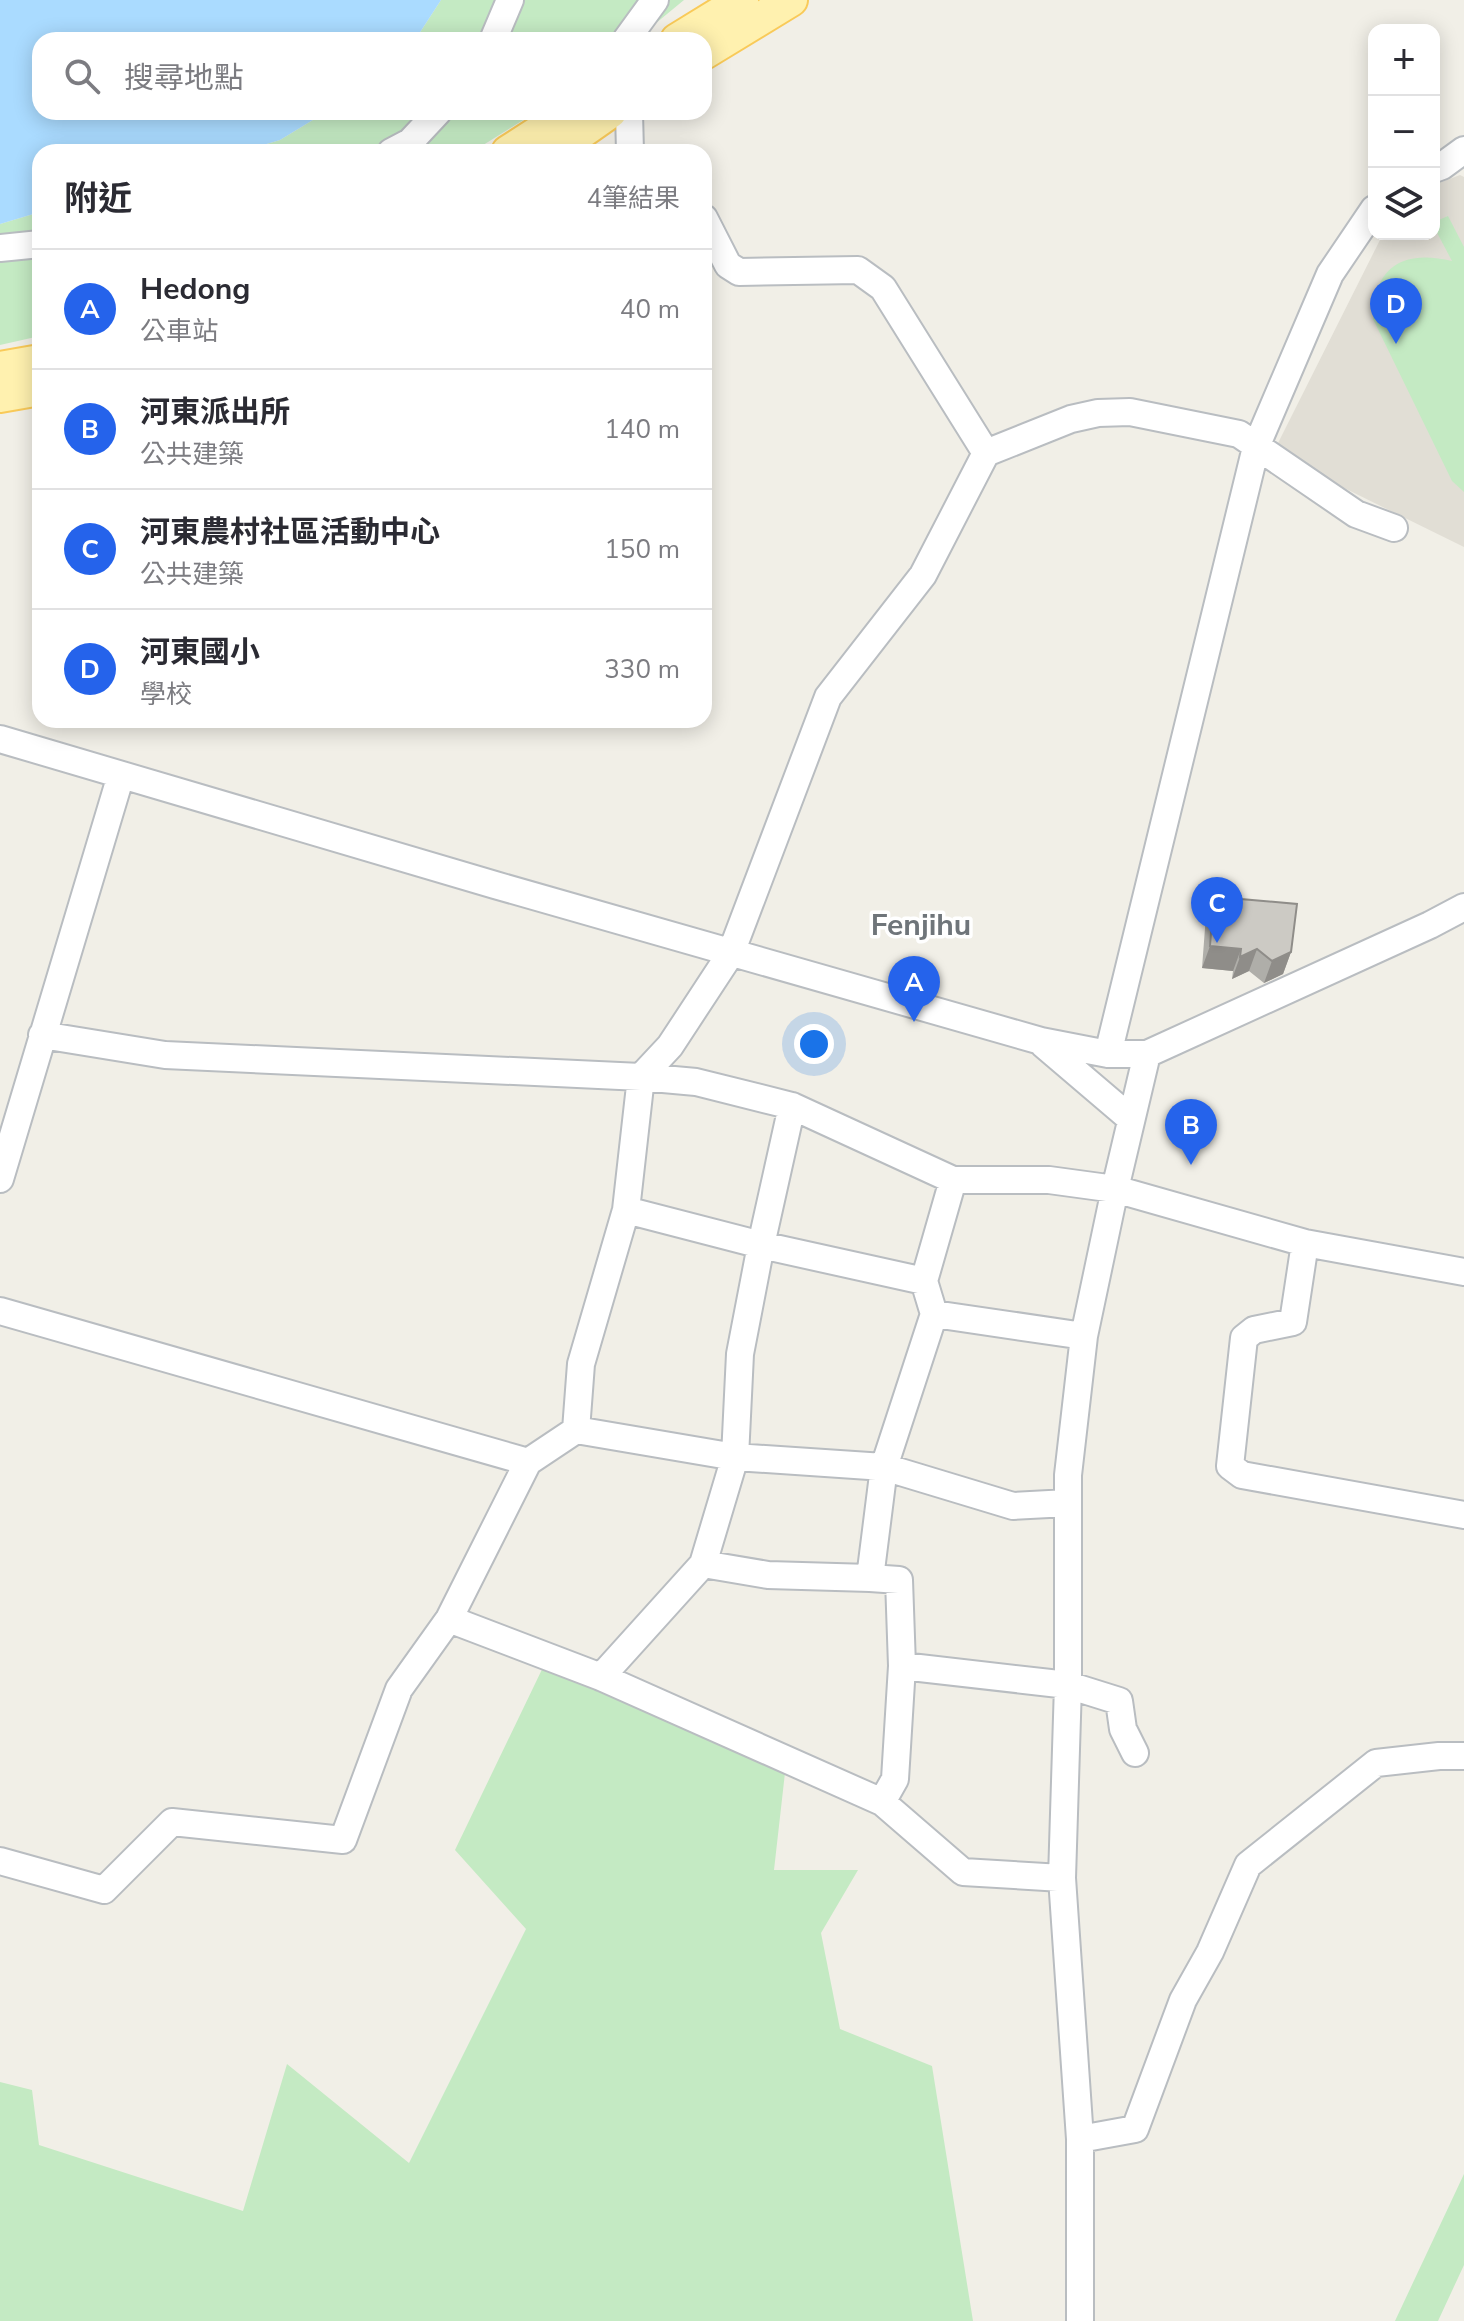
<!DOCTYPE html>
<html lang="zh-TW">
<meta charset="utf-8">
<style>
body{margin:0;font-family:"Nunito Sans","Noto Sans TC",sans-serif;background:#f2f2f3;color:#2b2b33}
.controls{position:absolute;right:24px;top:24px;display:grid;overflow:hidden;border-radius:16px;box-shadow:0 4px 20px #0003}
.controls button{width:72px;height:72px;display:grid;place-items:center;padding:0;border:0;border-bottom:2px solid #e1e1e2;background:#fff;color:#2b2b33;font:40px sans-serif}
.you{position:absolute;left:814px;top:1044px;width:28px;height:28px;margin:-20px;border:6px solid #fff;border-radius:50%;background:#1a73e8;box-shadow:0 0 0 12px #1a73e833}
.badge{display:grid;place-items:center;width:52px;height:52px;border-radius:50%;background:#2563eb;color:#fff;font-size:26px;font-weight:700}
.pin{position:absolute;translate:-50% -66px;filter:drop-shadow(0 2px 4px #0008)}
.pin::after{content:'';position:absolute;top:42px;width:28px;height:24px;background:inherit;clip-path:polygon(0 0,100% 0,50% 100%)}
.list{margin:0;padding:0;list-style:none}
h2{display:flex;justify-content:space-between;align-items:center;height:104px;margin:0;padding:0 32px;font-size:34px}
h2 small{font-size:26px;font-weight:400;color:#7c7c81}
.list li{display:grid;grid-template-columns:52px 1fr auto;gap:24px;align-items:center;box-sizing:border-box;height:120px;padding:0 32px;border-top:2px solid #e1e1e2}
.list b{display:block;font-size:30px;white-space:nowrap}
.list p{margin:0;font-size:26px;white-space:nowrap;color:#7c7c81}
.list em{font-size:26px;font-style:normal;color:#7c7c81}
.icon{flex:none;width:44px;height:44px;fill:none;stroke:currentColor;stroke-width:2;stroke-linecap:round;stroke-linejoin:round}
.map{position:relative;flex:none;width:1464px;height:2321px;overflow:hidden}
.search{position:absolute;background:#fff;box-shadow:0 4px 20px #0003;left:32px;top:32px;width:680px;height:88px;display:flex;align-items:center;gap:20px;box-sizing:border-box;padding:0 28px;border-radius:24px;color:#7c7c81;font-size:30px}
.panel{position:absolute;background:#fff;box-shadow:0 4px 20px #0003;left:32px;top:144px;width:680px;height:584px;border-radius:24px}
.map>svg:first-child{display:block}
.education{fill:#e1ded5}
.green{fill:#c4eac3}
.water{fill:#aadbff}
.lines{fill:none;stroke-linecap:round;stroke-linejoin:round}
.minor-casing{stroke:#b9bdc1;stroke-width:30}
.major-casing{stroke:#f9ca59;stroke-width:36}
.minor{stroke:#fff;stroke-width:26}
.major{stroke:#fff1af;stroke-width:32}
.wall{fill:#afaea9}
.shaded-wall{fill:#8f8d89}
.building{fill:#cccac4;stroke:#8f8d89;stroke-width:2}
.labels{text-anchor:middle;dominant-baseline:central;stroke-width:7;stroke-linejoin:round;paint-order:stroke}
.quarter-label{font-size:30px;font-weight:bold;fill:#6f757a;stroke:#fff}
</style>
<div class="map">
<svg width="1464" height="2321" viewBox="0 0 1464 2321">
<rect width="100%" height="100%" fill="#f1efe7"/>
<path class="education" d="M1460,175L1464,177V547L1273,453L1383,234H1434V185Z"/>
<path class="green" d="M441,0H684L650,28L629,40H415Z
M326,112H536L472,152H240L280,140Z
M40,212V336L0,345V224Z
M1448,216L1464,247V492L1452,481L1373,319C1373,267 1403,249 1452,261L1434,227V222Z
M547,1659L787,1755L774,1870H858L821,1933L840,2029L932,2066L973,2321H0V2082L32,2090L39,2145L243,2211L287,2064L409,2163L526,1929L455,1850Z
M1464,2174V2265L1438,2321H1395Z"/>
<path class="water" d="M0,0H441L415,40H40V112H326L280,140L240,152H40V212L0,224Z"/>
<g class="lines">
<g class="minor-casing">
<path id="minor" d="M493,40L510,0
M626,40L655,0
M629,112L630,152
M391,152L410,142L438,112
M1434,169L1442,166L1464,150
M0,248L40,244
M986,453L1071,419L1098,413L1130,412L1239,434L1356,514L1394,528
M0,739L495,885L1041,1041L1108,1054H1147L1430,925L1464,907
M42,1035L165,1055L641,1077L696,1082L792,1106L953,1180H1049L1115,1189L1305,1243L1464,1272
M1043,1044L1131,1119
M1108,1054L1256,447L1330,274L1374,209
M0,1179L121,775
M626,1210L761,1245L924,1281
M1305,1243L1293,1322L1254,1330L1244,1338L1230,1466L1242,1475L1464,1515
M0,1311L528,1462L576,1430L735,1457L884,1467L1013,1506L1068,1503
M934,1314L1084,1336
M576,1430L581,1364L626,1210L641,1077L670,1046L731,953L828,697L923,575L986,453L883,288L858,270L739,272L728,265L704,218
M703,1564L768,1575L870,1578
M449,1619L528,1462
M902,1666L1068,1685L1119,1701L1123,1729L1135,1753
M601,1677L703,1564L735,1457L740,1354L761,1245L792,1106
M882,1802L895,1779L902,1666L899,1580L870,1578L884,1467L934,1314L924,1281L953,1180
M0,1861L104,1890L172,1822L343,1840L399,1689L449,1619L601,1677L882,1802L963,1872L1062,1878
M1080,2139L1135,2129L1183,2000L1210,1952L1248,1865L1376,1763L1439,1756H1464
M1080,2321V2139L1062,1878L1068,1685V1475L1084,1336L1115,1189L1147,1054"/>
</g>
<g class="major-casing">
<path id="major" d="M677,40L742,0
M704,53L791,0
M508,152L570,112
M553,152L610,112
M0,368L40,361
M0,396L40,389"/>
</g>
<use href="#minor" class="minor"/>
<use href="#major" class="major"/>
</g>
<path class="wall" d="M1214,894L1291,952L1283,974L1264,983L1249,971L1232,979L1233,971L1202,968L1206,915Z"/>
<path class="shaded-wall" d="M1210,946L1241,949L1233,971L1202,968Z
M1257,949L1249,971L1232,979L1240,957Z
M1291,952L1283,974L1264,983L1272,961Z"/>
<path class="building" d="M1214,894L1241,896V899L1297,904L1291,952L1272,961L1257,949L1240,957L1241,949L1210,946Z"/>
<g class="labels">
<g class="quarter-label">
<text x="921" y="925">Fenjihu</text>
</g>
</g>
</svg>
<div class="controls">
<button>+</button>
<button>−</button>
<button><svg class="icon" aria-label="layers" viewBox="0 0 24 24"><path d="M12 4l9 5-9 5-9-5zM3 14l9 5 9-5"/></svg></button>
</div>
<div class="you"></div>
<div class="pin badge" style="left:914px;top:1022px">A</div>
<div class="pin badge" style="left:1191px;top:1165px">B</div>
<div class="pin badge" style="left:1217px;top:943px">C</div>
<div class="pin badge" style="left:1396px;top:344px">D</div>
<div class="search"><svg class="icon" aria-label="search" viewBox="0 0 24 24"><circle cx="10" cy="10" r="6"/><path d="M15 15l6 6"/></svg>搜尋地點</div>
<section class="panel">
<h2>附近<small>4筆結果</small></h2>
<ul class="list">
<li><span class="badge">A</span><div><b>Hedong</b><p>公車站</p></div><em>40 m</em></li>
<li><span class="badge">B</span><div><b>河東派出所</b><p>公共建築</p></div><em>140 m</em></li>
<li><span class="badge">C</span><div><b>河東農村社區活動中心</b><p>公共建築</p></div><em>150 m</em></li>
<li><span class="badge">D</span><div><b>河東國小</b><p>學校</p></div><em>330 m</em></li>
</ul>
</section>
</div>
